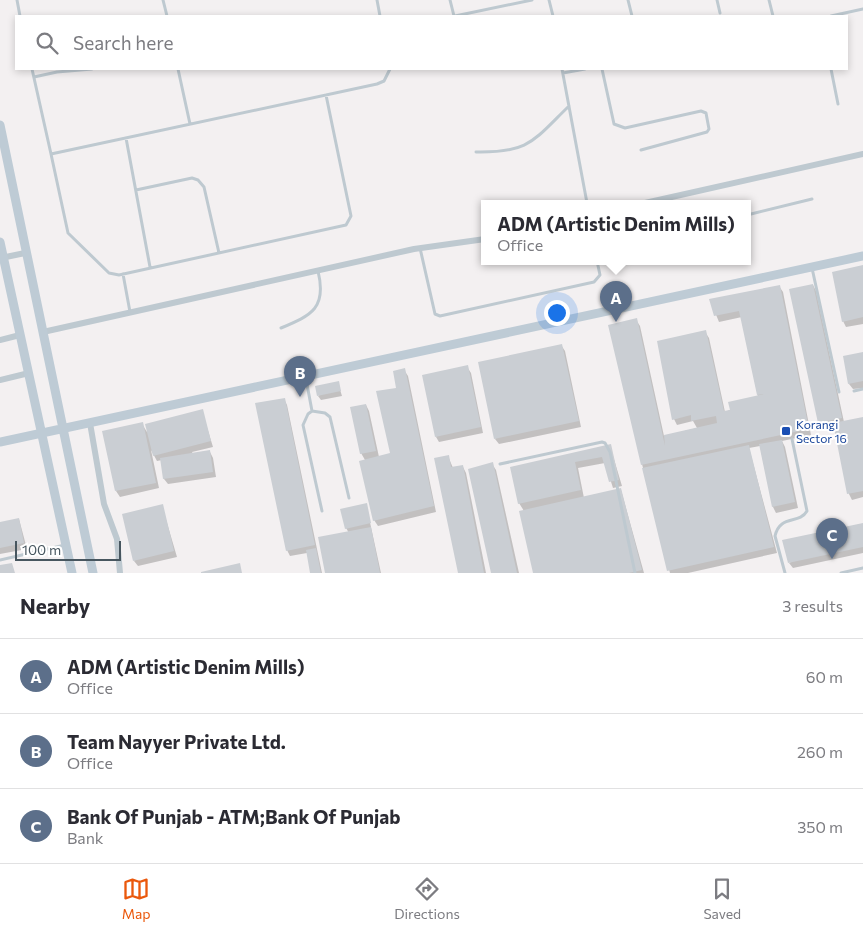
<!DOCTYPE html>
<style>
body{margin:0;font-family:Commissioner,sans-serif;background:#f2f2f3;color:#2b2b33}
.scale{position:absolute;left:15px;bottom:12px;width:106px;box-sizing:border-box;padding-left:5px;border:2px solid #47565f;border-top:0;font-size:14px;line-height:18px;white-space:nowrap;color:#47565f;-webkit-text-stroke:4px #fff;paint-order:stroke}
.you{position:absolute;left:556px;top:312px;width:18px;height:18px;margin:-12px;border:4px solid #fff;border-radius:50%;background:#1a73e8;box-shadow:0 0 0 8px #1a73e833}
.badge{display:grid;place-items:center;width:32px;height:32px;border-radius:50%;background:#ea580c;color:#fff;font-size:16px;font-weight:700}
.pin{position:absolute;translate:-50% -41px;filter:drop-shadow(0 1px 2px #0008)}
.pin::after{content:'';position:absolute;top:26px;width:18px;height:15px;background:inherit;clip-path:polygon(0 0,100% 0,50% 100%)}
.popup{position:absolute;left:481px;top:200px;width:270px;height:65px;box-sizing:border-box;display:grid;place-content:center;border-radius:0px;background:#fff;filter:drop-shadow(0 1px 4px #0005);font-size:16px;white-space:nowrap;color:#7c7c81}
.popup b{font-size:19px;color:#2b2b33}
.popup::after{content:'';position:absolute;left:50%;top:100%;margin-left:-10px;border:10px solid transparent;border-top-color:#fff}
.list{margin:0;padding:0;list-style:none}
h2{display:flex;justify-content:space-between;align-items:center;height:65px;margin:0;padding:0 20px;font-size:21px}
h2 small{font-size:16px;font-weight:400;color:#7c7c81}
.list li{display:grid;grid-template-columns:32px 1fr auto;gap:15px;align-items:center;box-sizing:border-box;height:75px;padding:0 20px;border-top:1px solid #e1e1e2}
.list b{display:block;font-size:19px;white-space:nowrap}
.list p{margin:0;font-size:16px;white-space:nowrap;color:#7c7c81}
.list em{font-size:16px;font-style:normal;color:#7c7c81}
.icon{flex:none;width:28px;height:28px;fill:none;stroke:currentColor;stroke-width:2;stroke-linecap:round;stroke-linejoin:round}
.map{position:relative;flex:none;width:863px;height:573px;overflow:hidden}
.search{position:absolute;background:#fff;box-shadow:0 2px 8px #0003;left:15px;right:15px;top:15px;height:55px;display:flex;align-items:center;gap:12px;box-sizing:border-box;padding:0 18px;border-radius:0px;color:#7c7c81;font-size:19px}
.sheet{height:290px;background:#fff}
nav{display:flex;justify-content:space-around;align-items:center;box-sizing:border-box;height:70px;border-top:1px solid #e1e1e2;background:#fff;font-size:14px;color:#7c7c81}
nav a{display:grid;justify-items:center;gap:2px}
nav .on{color:#ea580c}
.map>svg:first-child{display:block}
.shadow{fill:#0003}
.building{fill:#caced3}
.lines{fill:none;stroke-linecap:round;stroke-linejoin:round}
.lane{stroke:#bec9d0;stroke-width:3}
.street{stroke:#bec9d0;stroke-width:6}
.secondary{stroke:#becbd5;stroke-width:9}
.transit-dot{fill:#1a4fb4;stroke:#fff;stroke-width:2}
.labels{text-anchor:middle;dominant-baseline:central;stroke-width:4;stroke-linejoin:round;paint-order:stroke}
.transit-label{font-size:12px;fill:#164399;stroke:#fff;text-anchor:start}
</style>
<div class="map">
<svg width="863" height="573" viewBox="0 0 863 573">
<rect width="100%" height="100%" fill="#f3f0f1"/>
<path class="shadow" d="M863,267V324L846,327L843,321Z
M813,285L816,291L844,422L863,418V497L852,500L849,494L835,426L822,429L819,423L790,290Z
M779,286L783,292L811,435L782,441L785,447L798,508L776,513L773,507L760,446L749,448L777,553L688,573H670L642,464L636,320L640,326L664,436L697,428L693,421L677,425L674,419L705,332L709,338L725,412L758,397L742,317L719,322L710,300Z
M561,345L565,351L581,427L499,444L495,439Z
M863,353V388L853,389L849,384Z
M467,367L471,373L483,433L439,442L436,437Z
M404,370L408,376L436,512L378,526L374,520L365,460L361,453L366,405L369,411L379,457L392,454L398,389Z
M338,383L342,396L321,400L318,396Z
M284,399L287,405L322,573H312L307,553L290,556L287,550Z
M202,411L213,447L192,452L193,454L210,452L213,458L216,477L168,484L164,479L162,460L157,461L151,450L159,488L120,497L116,491L142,424L147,432Z
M610,446L622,486L613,488L605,463L578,468L584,498L621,490L644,573H534L524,511L519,503L511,468Z
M448,456L453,468L463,467L466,473L486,573H460Z
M492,464L496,470L519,573H492Z
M366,504L381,573H326L349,533L346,528Z
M162,506L177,557L138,566L134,561Z
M19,519L27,549L0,554V523Z
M863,524V553L793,568L789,563Z"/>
<path class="building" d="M863,265V317L842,322L832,272Z
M813,284L842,418L818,423L789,289Z
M780,285L809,429L641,465L608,325L637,318L665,446L664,435L717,423L716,416L691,421V415L672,420L657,341L706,330L724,411L730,410L728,402L764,394L757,395L739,311L714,316L709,299Z
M562,344L579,421L494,439L478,362Z
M863,352V381L848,384L843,356Z
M468,365L481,427L435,437L422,375Z
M405,368L434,506L373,521L359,461L390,453L376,391L396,388L393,371Z
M339,381L341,391L317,396L315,386Z
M285,398L315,545L286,551L255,403Z
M366,404L376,451L360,454L350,407Z
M203,409L211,441L153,456L145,424Z
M863,417V491L847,494L833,423Z
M143,422L156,483L115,491L102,431Z
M782,440L795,502L772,507L759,444Z
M611,444L619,480L609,482L602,457L575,462L581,490L518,504L510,467Z
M749,445L774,547L667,571L642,468Z
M210,450L213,472L163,479L160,458Z
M449,455L451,467L463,465L484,573H458L434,458Z
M493,462L517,573H491L468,469Z
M621,488L642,570L629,573H533L519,511Z
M367,503L371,523L345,529L340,509Z
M163,504L174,551L133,561L122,514Z
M19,518L24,543L0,548V522Z
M863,523V547L788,563L782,540Z
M371,527L380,573H325L318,537Z
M316,548L321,573H310L306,550Z
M12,563L15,573H0V565Z
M240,563L242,573H201V572Z"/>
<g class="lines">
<path class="lane" d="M17,0L20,16
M163,0L167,16
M377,0L380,16
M450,0L454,16
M549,0L553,16
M628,0L632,16
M717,0L720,13
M769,0L773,16
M455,16L532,0
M831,16L863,9
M32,69L51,154L377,84L384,81L390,69
M178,69L190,124
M562,69L587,203
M602,69L614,124L625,128L701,111L706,113L709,129L707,132L641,150
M831,69L838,104
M563,73L585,69
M34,77L57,72L92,69
M126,138L150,267
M476,152C529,153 533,141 569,106
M51,154L68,233L109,273L119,275L346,225L351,216L326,95
M136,190L192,178L198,180L204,187L219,253
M747,215L812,199
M420,248L435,314L440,316L594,282L600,275L597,261
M812,268L839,392
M123,274L130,312
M281,328C312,315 327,308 318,271
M306,379L312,411L308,414L303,425L322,511
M854,391L863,389
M312,411L325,413L330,417L349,498
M500,464L602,442L605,443L610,452L635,573
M0,560L65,545
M785,573L775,536C780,514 799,525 807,511L792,439
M841,573L863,568"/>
<path class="street" d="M645,203L863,154
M1,258L25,253
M43,332L414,249L485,239
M0,340L20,335
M0,380L29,373
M90,423L104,504L117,539L120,573"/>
<path class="secondary" d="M0,125L93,573
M0,242L72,573
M0,442L863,256"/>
</g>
<rect class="transit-dot" x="781" y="426" width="10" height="10" rx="2.5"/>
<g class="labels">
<g class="transit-label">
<text x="796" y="424">Korangi<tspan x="796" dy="14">Sector 16</tspan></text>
</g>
</g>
</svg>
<div class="scale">100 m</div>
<div class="you"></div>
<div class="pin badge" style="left:616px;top:322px;background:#5c6f8a">A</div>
<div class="popup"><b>ADM (Artistic Denim Mills)</b>Office</div>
<div class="pin badge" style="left:300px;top:397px;background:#5c6f8a">B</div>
<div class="pin badge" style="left:832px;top:559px;background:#5c6f8a">C</div>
<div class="search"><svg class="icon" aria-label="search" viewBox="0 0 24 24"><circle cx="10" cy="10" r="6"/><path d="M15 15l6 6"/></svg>Search here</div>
</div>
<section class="sheet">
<h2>Nearby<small>3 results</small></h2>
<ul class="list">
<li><span class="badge" style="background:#5c6f8a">A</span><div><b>ADM (Artistic Denim Mills)</b><p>Office</p></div><em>60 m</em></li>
<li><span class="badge" style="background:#5c6f8a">B</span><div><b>Team Nayyer Private Ltd.</b><p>Office</p></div><em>260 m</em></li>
<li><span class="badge" style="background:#5c6f8a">C</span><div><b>Bank Of Punjab - ATM;Bank Of Punjab</b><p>Bank</p></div><em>350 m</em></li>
</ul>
</section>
<nav>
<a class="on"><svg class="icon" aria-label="map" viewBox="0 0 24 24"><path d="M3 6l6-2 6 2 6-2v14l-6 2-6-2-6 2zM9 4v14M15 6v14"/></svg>Map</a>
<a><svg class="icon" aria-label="directions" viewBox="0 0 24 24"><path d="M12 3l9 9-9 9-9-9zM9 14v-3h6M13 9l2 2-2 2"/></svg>Directions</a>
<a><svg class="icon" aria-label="saved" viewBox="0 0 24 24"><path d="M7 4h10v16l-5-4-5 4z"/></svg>Saved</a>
</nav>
